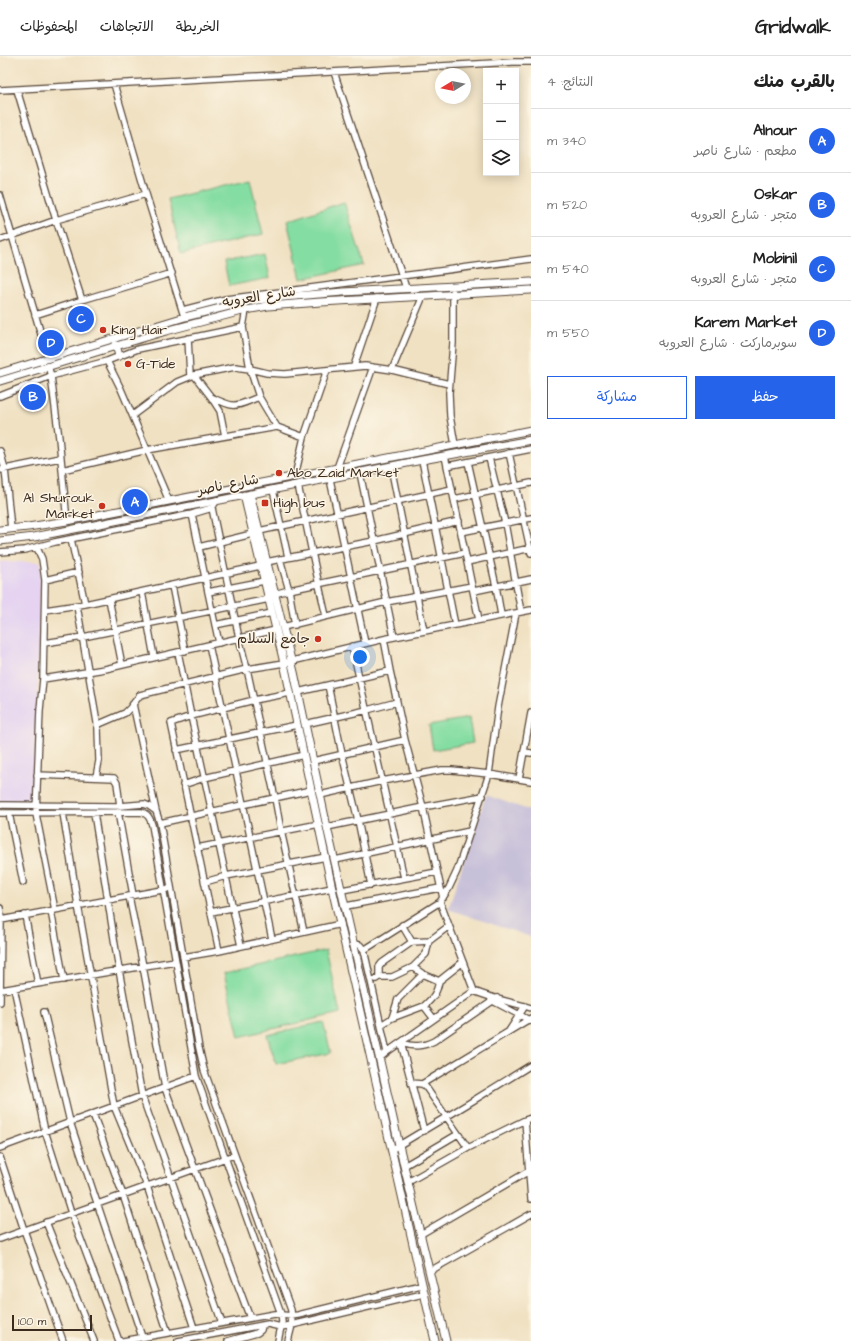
<!DOCTYPE html>
<html lang="ar">
<meta charset="utf-8">
<style>
body{margin:0;font-family:"Architects Daughter","Playpen Sans Arabic",sans-serif;background:#f6f6f6;color:#222;direction:rtl}
.controls{position:absolute;right:12px;top:12px;display:grid;overflow:hidden;border-radius:0px;box-shadow:0 2px 10px #0003}
.controls button{width:36px;height:36px;display:grid;place-items:center;padding:0;border:0;border-bottom:1px solid #e0e0e0;background:#fff;color:#222;font:20px sans-serif}
.compass{position:absolute;left:435px;top:12px;width:36px;height:36px;border-radius:50%;background:#fff;box-shadow:0 2px 10px #0003;rotate:260deg}
.scale{position:absolute;left:12px;bottom:10px;width:80px;box-sizing:border-box;padding-left:4px;border:2px solid #3b2a1e;border-top:0;font-size:11px;line-height:14px;white-space:nowrap;color:#3b2a1e;-webkit-text-stroke:3px #fcf5e5;paint-order:stroke}
.you{position:absolute;left:360px;top:601px;width:14px;height:14px;margin:-10px;border:3px solid #fff;border-radius:50%;background:#1a73e8;box-shadow:0 0 0 6px #1a73e833}
.badge{display:grid;place-items:center;width:26px;height:26px;border-radius:50%;background:#2563eb;color:#fff;font-size:13px;font-weight:700}
.pin{position:absolute;translate:-50% -50%;border:2px solid #fff;box-shadow:0 1px 4px #0006}
.list{margin:0;padding:0;list-style:none}
h2{display:flex;justify-content:space-between;align-items:center;height:52px;margin:0;padding:0 16px;font-size:17px}
h2 small{font-size:13px;font-weight:400;color:#767676}
.list li{display:grid;grid-template-columns:26px 1fr auto;gap:12px;align-items:center;box-sizing:border-box;height:64px;padding:0 16px;border-top:1px solid #e0e0e0}
.list b{display:block;font-size:15px;white-space:nowrap}
.list p{margin:0;font-size:13px;white-space:nowrap;color:#767676}
.list em{font-size:13px;font-style:normal;color:#767676}
.actions{display:flex;gap:8px;padding:12px 16px}
.actions a{flex:1;padding:9px 0;border:1px solid #2563eb;border-radius:0px;text-align:center;font-size:14px;color:#2563eb}
.actions .main{background:#2563eb;color:#fff}
.icon{flex:none;width:22px;height:22px;fill:none;stroke:currentColor;stroke-width:2;stroke-linecap:round;stroke-linejoin:round}
.map{position:relative;flex:none;width:531px;height:1285px;overflow:hidden;direction:ltr}
header{display:flex;align-items:center;gap:24px;box-sizing:border-box;height:56px;padding:0 20px;background:#fff;border-bottom:1px solid #e0e0e0}
header strong{font-size:19px}
nav{display:flex;gap:22px;margin-inline-start:auto;font-size:14px}
main{display:flex}
aside{flex:1;background:#fff}
.map>svg:first-child{display:block}
.built{fill:#e5d3f1}
.industrial{fill:#c7c0d9}
.green{fill:#84dda2;stroke:#608460}
.lines{fill:none;stroke-linecap:round;stroke-linejoin:round}
.minor-casing{stroke:#564537;stroke-width:8}
.major-casing{stroke:#564537;stroke-width:9}
.minor{stroke:#fff;stroke-width:5.5}
.major{stroke:#fff;stroke-width:7}
.poi-dot{fill:#c8321e;stroke:#fcf5e5;stroke-width:1.5}
.labels{text-anchor:middle;dominant-baseline:central;stroke-width:3;stroke-linejoin:round;paint-order:stroke}
.street-label{font-size:14px;fill:#3b2a1e;stroke:#fcf5e5}
.poi-label{font-size:14px;fill:#3b2a1e;stroke:#fcf5e5;text-anchor:start}
</style>
<header>
<strong>Gridwalk</strong>
<nav><a>الخريطة</a><a>الاتجاهات</a><a>المحفوظات</a></nav>
</header>
<main>
<aside>
<h2>بالقرب منك<small>النتائج: 4</small></h2>
<ul class="list">
<li><span class="badge">A</span><div><b>Alnour</b><p>مطعم · شارع ناصر</p></div><em>340 m</em></li>
<li><span class="badge">B</span><div><b>Oskar</b><p>متجر · شارع العروبه</p></div><em>520 m</em></li>
<li><span class="badge">C</span><div><b>Mobinil</b><p>متجر · شارع العروبه</p></div><em>540 m</em></li>
<li><span class="badge">D</span><div><b>Karem Market</b><p>سوبرماركت · شارع العروبه</p></div><em>550 m</em></li>
</ul>
<div class="actions"><a class="main">حفظ</a><a>مشاركة</a></div>
</aside>
<div class="map">
<svg width="531" height="1285" viewBox="0 0 531 1285">
<rect width="100%" height="100%" fill="#fcf5e5"/>
<filter id="ink" filterUnits="userSpaceOnUse"><feTurbulence type="fractalNoise" baseFrequency=".025" numOctaves="2"/><feDisplacementMap in="SourceGraphic" scale="8" xChannelSelector="R" yChannelSelector="G"/><feConvolveMatrix kernelMatrix="1 2 1 2 8 2 1 2 1" color-interpolation-filters="sRGB"/></filter>
<filter id="wash" filterUnits="userSpaceOnUse"><feTurbulence type="fractalNoise" baseFrequency=".012" numOctaves="4" result="noise"/><feDisplacementMap in="SourceGraphic" scale="16" xChannelSelector="R" yChannelSelector="G"/><feGaussianBlur stdDeviation="0.9" result="paint"/><feColorMatrix in="noise" values="0 0 0 0 0 0 0 0 0 0 0 0 0 0 0 0 0 1.4 0 .05"/><feComposite in="paint" operator="in"/></filter>
<g filter="url(#wash)">
<rect width="100%" height="100%" fill="#f0e1c2"/>
<path class="built" d="M0,506H41L35,746H0Z"/>
<path class="industrial" d="M486,739L531,755V881L448,853Z"/>
<path class="green" d="M250,123L263,178L181,198L168,143Z
M344,146L364,209L301,223L287,165Z
M265,198L270,222L229,230L224,206Z
M469,662L473,687L433,694L429,669Z
M326,894L340,957L239,981L224,917Z
M323,966L331,997L276,1008L267,979Z"/>
</g>
<g filter="url(#ink)">
<g class="lines">
<g class="minor-casing">
<path id="minor" d="M334,16L406,232
M114,28L146,138L183,257
M0,34L513,6H531
M17,34L56,164L82,244L35,259
M0,139L48,302
M0,184L56,164L146,138
M453,236V287L449,337L450,360L455,389
M82,244L172,217
M183,254L226,243L531,203
M188,282L190,320
M107,305L121,333L169,445
M48,310L51,320L59,382L67,465
M354,310L377,242
M250,313L267,317L285,318L365,310L392,314L449,328
M392,314L423,240
M194,319L211,341
M0,340L51,320L107,305L138,293L243,271
M259,341L277,371L304,381L295,420
M133,359L177,326L194,319L235,311L250,313L243,271L246,254
M225,380L220,355L211,341C236,353 234,351 259,341L250,313
M304,381L327,314
M0,395L5,413L11,473
M509,397L531,497
M445,400L479,564
M489,402L505,467L521,556
M422,404L455,569
M468,406L496,530L501,559
M447,410L531,393
M391,411L424,575
M337,412L373,311
M0,414L60,402
M62,414L147,394L277,371
M328,414L365,587
M360,417L394,581
M298,429C307,473 316,517 326,560
M273,434L288,501
M454,443L531,427
M212,452L239,582L276,574
M192,458L208,536L219,587
M259,475L452,433
M461,476L531,462
M71,483L85,548
M199,491L252,478
M37,492L42,503L45,524L43,623L40,654L36,758L55,854
M0,496L25,494L55,486L192,458L212,452L217,444
M280,503L289,534L295,569
M266,506L374,485L459,465
M467,506L531,492
M45,524L79,516
M172,530L185,595
M474,535L531,523
M142,536L154,601
M208,536L264,525
M274,538L289,534L465,497
M109,543L122,609
M77,550L98,672L99,705L96,721
M45,554L85,548L260,510
M215,569L272,557
M283,571L386,546L472,530
M384,583L390,615
M44,587L83,581L269,543
M209,589L272,883
M352,590L404,822
M178,596L191,660L241,890
M43,623L105,613L239,582L247,613L284,607L384,583L531,554
M298,636L328,629L342,698L358,764L371,829
M290,637L254,644L191,660L171,667L219,895L341,868
M397,646L405,684
M133,648L156,755
M305,668L367,654L397,646L390,615L328,629
M97,669L125,657L130,652L140,639L247,613L275,742L281,775L304,876
M176,694L297,669
M524,696L531,697
M313,705L405,684L423,751L443,842
M37,719L114,722L117,727L120,750
M519,723L531,657
M183,729L204,722L304,699
M320,739L382,725L442,714H452L489,718L531,725
M0,749L120,750L144,748L149,750L156,755L160,767L199,992L204,1014L291,1254L292,1269L288,1285
M118,756L133,839
M0,757L141,756C148,758 150,762 152,769L196,1020L281,1258L282,1266L278,1285
M9,757L23,826
M63,757L78,849L114,1050L147,1130L194,1272
M94,757L119,914L142,1040L222,1267
M160,767L311,734
M327,771L423,751L483,740
M197,792L319,768
M335,804L470,775
M205,826L226,820L326,801
M342,834L437,816
M129,840L143,910L165,1032L250,1262
M440,846L474,935C492,943 512,946 531,952
M346,850L440,832
M0,852L1,864L0,946
M51,855L64,924
M211,856L332,832
M25,859L38,928
M1,864L167,833
M402,869L412,886
M354,888L360,889L364,894L440,846L449,832L457,815L489,718L498,651L516,557
M364,894L387,996
M183,901L219,895
M423,918L413,911L426,898L429,885L449,870
M379,921V911L382,907L412,886L429,885
M376,923L379,921H392L413,911
M14,932L45,1075L71,1157L119,1285
M1,934L175,905
M491,944L531,965
M44,956L70,1066L142,1281
M392,962L424,950
M434,963L424,950C433,942 437,937 439,925
M381,969L392,962L398,943L423,918L439,925L463,906
M509,975L525,950
M401,987C413,991 422,991 434,985L497,942
M401,987L424,1075
M380,1002L387,996L474,935
M411,1027L422,1028L425,1030L468,1092
M422,1028L531,962
M93,1058L123,1139L168,1277
M531,1062L525,1064L531,1143
M0,1092L196,1020
M391,1094L466,1049L531,1009
M0,1101L24,1174L63,1285
M404,1110L458,1078
M408,1126L468,1092L525,1064
M46,1166L94,1285
M421,1178L529,1115
M0,1183L234,1099
M430,1215L531,1158
M123,1285L274,1258L291,1260L298,1259L421,1229
M178,1285L268,1268L281,1271L292,1269L423,1238
M228,1285L257,1277L261,1274L262,1269"/>
</g>
<g class="major-casing">
<path id="major" d="M116,289L119,300
M0,317L185,261L249,245L283,241L343,236L531,226
M0,325L166,275L246,254L268,250L321,246L531,234
M250,438L294,616L327,771L399,1089L446,1285
M244,439L284,607L332,832L435,1285
M0,474L28,471L67,465L531,374
M0,485L34,481L422,404L531,384"/>
</g>
<use href="#minor" class="minor"/>
<use href="#major" class="major"/>
</g>
</g>
<g class="poi-dot">
<circle cx="103" cy="274" r="4"/>
<circle cx="128" cy="308" r="4"/>
<circle cx="279" cy="417" r="4"/>
<rect x="261" y="443" width="8" height="8" rx="2"/>
<circle cx="102" cy="450" r="4"/>
<circle cx="318" cy="583" r="4"/>
</g>
<g class="labels">
<g class="street-label">
<text transform="translate(259 241) rotate(-9)">شارع العروبه</text>
<text transform="translate(228 429) rotate(-11)">شارع ناصر</text>
</g>
<g class="poi-label">
<text x="111" y="274">King Hair</text>
<text x="136" y="308">G-Tide</text>
<text x="287" y="417">Abo Zaid Market</text>
<text x="94" y="442" text-anchor="end">Al Shurouk<tspan x="94" dy="16">Market</tspan></text>
<text x="273" y="447">High bus</text>
<text x="310" y="583" text-anchor="end">جامع السلام</text>
</g>
</g>
</svg>
<div class="controls">
<button>+</button>
<button>−</button>
<button><svg class="icon" aria-label="layers" viewBox="0 0 24 24"><path d="M12 4l9 5-9 5-9-5zM3 14l9 5 9-5"/></svg></button>
</div>
<svg class="compass" viewBox="-18 -18 36 36"><path d="M0-13l5 13h-10z" fill="#e53935"/><path d="M0 13l5-13h-10z" fill="#767676"/></svg>
<div class="scale">100 m</div>
<div class="you"></div>
<div class="pin badge" style="left:135px;top:446px">A</div>
<div class="pin badge" style="left:33px;top:341px">B</div>
<div class="pin badge" style="left:81px;top:263px">C</div>
<div class="pin badge" style="left:51px;top:287px">D</div>
</div>
</main>
